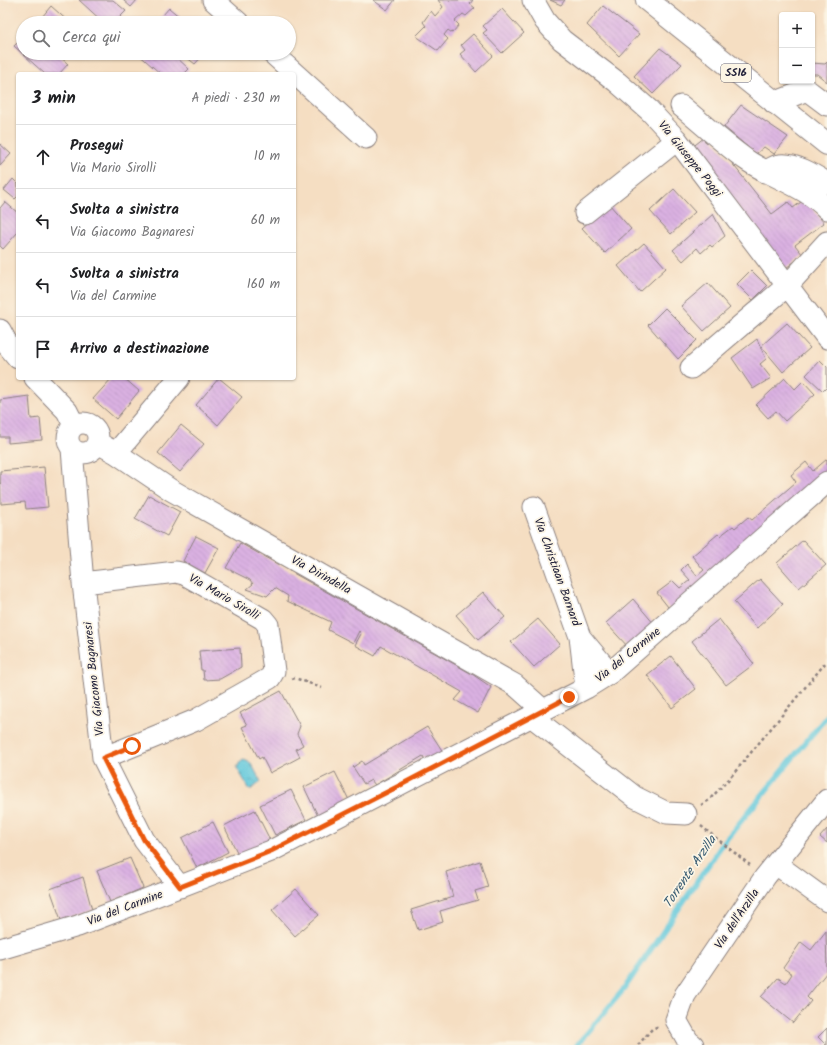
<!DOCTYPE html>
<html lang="it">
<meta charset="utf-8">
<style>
body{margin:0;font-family:Kalam,sans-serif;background:#f2f2f2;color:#202124}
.controls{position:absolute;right:12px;top:12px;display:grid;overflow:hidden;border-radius:4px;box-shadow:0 1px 3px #0004}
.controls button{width:36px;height:36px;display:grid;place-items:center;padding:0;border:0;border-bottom:1px solid #e0e0e0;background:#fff;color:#202124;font:20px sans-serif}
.stop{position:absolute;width:12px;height:12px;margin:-9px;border:3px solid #ea580c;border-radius:50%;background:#fff}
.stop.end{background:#ea580c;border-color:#fff;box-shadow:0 1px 4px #0008}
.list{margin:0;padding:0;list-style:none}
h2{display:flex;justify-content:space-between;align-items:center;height:52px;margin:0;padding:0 16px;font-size:17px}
h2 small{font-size:13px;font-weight:400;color:#757577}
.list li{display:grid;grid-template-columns:26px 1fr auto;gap:12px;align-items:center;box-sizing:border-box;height:64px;padding:0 16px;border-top:1px solid #e0e0e0}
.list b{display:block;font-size:15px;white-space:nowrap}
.list p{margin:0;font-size:13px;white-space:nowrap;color:#757577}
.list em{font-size:13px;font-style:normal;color:#757577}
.icon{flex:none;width:22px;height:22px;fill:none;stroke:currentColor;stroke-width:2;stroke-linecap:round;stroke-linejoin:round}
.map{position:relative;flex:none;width:827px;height:1045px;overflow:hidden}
.search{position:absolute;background:#fff;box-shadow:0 1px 3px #0004;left:16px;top:16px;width:280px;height:44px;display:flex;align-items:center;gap:10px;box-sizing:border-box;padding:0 14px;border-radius:22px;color:#757577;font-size:15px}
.panel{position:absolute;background:#fff;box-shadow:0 1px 3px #0004;left:16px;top:72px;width:280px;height:308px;border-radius:4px}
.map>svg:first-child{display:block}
.water{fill:url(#water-ripples);stroke:#41758c}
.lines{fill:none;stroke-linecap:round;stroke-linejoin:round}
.stream{stroke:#60c8dc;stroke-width:5.5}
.building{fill:url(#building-back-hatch)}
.minor-casing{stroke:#8c807e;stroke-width:23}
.major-casing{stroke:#8c807e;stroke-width:24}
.path{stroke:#8c807e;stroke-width:2.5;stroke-dasharray:3 3;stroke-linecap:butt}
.minor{stroke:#fff;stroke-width:21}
.major{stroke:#fff;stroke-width:22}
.route{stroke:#ea580c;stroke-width:5}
.labels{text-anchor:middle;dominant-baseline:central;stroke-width:3.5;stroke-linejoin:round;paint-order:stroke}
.shield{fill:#fcf5e5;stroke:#63616e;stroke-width:1}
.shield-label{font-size:11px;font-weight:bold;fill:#22223b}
.street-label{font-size:12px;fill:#22223b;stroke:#fcf5e5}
.water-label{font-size:13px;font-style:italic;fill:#385c73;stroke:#fcf5e5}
</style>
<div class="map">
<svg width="827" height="1045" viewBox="0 0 827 1045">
<defs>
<pattern id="water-ripples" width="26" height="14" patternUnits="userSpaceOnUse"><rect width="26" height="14" fill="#60c8dc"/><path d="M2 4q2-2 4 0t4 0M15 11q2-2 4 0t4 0" fill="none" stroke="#4fa2b4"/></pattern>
<pattern id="building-back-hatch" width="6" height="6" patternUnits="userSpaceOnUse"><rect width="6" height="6" fill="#dab1e2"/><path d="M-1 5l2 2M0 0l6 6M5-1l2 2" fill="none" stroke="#bb98c3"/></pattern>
</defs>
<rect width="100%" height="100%" fill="#fcf5e5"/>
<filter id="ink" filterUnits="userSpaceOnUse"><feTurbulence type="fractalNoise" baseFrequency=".025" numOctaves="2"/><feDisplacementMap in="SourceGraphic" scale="8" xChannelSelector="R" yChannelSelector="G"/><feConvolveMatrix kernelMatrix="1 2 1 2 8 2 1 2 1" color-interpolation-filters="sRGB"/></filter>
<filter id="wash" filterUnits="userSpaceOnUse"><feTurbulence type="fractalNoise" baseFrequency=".012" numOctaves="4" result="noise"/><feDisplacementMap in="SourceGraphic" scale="16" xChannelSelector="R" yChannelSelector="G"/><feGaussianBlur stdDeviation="0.9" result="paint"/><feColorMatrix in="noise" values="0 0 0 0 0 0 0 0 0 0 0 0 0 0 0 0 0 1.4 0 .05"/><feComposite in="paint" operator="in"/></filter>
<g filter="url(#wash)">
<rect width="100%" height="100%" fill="#f5dec2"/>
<path class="water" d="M244,760L251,763L261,782L250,790L237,768L240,762Z"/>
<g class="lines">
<path class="stream" d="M577,1045L624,989L724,842L827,716"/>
</g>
<g id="blocks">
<path class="building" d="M79,0H113L126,11L114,23H104Z
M123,0H137L131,7Z
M373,0H395L387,10Z
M438,0H473L470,4L475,8L466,16L463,14L455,21L459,25L452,33L448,30L444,35L448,39L438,51L416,36L426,26L423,22L431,11L435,16L443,7Z
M550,0H565L561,5Z
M51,6L70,23H37Z
M603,6L639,34L619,56L587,25Z
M169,8L187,23H156Z
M502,9L524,33L502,53L483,33L487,30L483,26Z
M473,34L493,56L476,72L460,54L465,50L461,45Z
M23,37V53H56L68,64L59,74H45L14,46Z
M660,48L682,64L653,94L634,76Z
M137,53H177L175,56L189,69L184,74H161Z
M181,53H205L195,64Z
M827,62V82L817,74H812V63L825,64Z
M741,105L788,137L774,154L764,147L756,154L724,127Z
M709,134L772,214L788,202L793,208L805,199L824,223L795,245L803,255L786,268L691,148Z
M0,144L11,154L0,166Z
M13,179L18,184V196L15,199L4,190Z
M674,189L695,212L671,234L650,211Z
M5,202L18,213V232L3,249L0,246V208Z
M609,204L631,229L605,253L582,228Z
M713,214L725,236L712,247L710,245L701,253L697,248L683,261L673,250Z
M644,243L666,268L640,292L618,266Z
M751,270L767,286L753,300L737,284Z
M708,283L730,308L704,331L681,306Z
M665,308L697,340L678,359L648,325Z
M787,323L810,348L783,372L761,346Z
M757,339L766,359L760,364L771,378L753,389L732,358Z
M820,360L827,367V387L823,391L806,375Z
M112,378H124L139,391L116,419L93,399Z
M219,378L242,397L218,425L196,405Z
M785,378L795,389L803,381L815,394L785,421L776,411L768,418L756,405Z
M29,396L31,419L40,418L42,440L8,443V437H0V400Z
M181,425L204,444L180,472L158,453Z
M827,459V475L672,612L657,593L673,581L680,588L690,580L681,570L687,564L697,576L704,570L692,556L718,534L720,536L733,526L735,528L748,517L752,520L796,482L791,475L806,462L813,471Z
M44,467L48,507L26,509L25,502L1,504L0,471Z
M149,495L180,512L167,536L135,519Z
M196,536L219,548L205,573L183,561Z
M803,540L826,565L799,588L777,563Z
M240,543L472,674L491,687L478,713L455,700L462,692L381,646L375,656L355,645L361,634L359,631L353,643L328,630L331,622L287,601L288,596L275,588L267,596L247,589L253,584L250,580L226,568Z
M760,579L783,604L757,628L734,602Z
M483,592L505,617L478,640L456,615Z
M633,599L655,625L629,648L606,623Z
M538,619L560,644L534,667L511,642Z
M719,619L754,664L726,685L692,641Z
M240,648L241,667L220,679L204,680L203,670H201L199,651Z
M671,656L696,689L672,708L647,675Z
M281,691L300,726L297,734L303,745L296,749L300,757L270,773L262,757L259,759L242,727L247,725L240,713Z
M427,727L445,755L428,765L423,756L375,785L371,780L364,784L353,767L362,761L364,765Z
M335,772L350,802L319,818L304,787Z
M291,790L306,820L275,835L260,805Z
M255,810L270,840L239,856L224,826Z
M213,822L228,852L197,868L182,838Z
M827,829V843L820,837Z
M130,858L143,888L110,902L97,871Z
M480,861L488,887L475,891L478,900L440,911L443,922L418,930L411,910L453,897L446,872Z
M83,877L92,910L61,920L50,889Z
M296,889L319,915L295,936L272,910Z
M826,931L827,972L807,997L811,1001L793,1023L761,997L778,978L786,983L792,974L783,968L801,942L811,950Z
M827,1028V1045H826L818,1037Z"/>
</g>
</g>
<g filter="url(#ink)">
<use href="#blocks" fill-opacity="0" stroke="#8c807e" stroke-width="1"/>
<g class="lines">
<g class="minor-casing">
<path id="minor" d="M213,0L239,23
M533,0L545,21L562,40L617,82L649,110L677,140L827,338
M272,53L366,138
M774,103L807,90L827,105
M681,106C703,124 725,145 748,161C774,178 806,187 827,209
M765,172C769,170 775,165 780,165C795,163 814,175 827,183
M585,213L677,140
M0,330L9,347L18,358
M691,368L788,285L827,242
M35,378L67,411L74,425
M68 438a15 15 0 1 1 30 0a15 15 0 1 1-30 0Z
M98,443L116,453L171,490L515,685L543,710
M72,449L83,583L103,758L144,840L180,887
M116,453L179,378
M534,507L580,637L586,688
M83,583L176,572L184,574L263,619L268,625L274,671L270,678L196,720L103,758
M580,637L610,673
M531,716L635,797L667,813L686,814
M776,864L827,901
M0,949L78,926L271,851L586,688L610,673L827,482
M693,1045L688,1041L676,1020L685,995L765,877L827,800"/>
</g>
<g class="major-casing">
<path id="major" d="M647,0L827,144"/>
</g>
<path class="path" d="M292,679L295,678L322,688
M701,805L708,801L729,779L827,661
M701,826L750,865
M638,1045L652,1029L659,1026"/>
<use href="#minor" class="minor"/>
<use href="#major" class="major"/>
</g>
</g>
<g class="lines" filter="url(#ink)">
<path class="route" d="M132,746L103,758L144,840L180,887L271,851L395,788L569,697"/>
</g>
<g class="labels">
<rect class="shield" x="721" y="64" width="30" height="18" rx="3"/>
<g class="shield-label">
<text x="736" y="73">SS16</text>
</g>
<g class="street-label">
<text transform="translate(690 159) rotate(51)">Via Giuseppe Poggi</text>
<text transform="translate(557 572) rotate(70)">Via Christiaan Barnard</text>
<text transform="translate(321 575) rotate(29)">Via Dirindella</text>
<text transform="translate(224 597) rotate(30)">Via Mario Sirolli</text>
<text transform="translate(628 655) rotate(-39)">Via del Carmine</text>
<text transform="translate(94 679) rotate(-96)">Via Giacomo Bagnaresi</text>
<text transform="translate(125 908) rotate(-21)">Via del Carmine</text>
<text transform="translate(737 919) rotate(-56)">Via dell'Arzilla</text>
</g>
<g class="water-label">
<text transform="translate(690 872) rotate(-56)">Torrente Arzilla</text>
</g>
</g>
</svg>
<div class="controls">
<button>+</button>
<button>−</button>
</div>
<div class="stop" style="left:132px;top:746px"></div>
<div class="stop end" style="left:569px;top:697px"></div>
<div class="search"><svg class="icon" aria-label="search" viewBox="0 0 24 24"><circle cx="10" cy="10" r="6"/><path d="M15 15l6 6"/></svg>Cerca qui</div>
<section class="panel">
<h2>3 min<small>A piedi · 230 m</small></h2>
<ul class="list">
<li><svg class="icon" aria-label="ahead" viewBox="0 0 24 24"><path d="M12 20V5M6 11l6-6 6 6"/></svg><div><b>Prosegui</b><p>Via Mario Sirolli</p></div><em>10 m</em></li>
<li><svg class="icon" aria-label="left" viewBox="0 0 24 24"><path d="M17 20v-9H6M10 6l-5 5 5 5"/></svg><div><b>Svolta a sinistra</b><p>Via Giacomo Bagnaresi</p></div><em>60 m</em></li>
<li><svg class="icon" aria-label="left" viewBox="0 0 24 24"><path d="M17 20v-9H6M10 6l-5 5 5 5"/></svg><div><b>Svolta a sinistra</b><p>Via del Carmine</p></div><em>160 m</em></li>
<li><svg class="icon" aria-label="arrive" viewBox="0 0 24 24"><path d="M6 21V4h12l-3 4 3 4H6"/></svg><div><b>Arrivo a destinazione</b></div></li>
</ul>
</section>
</div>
